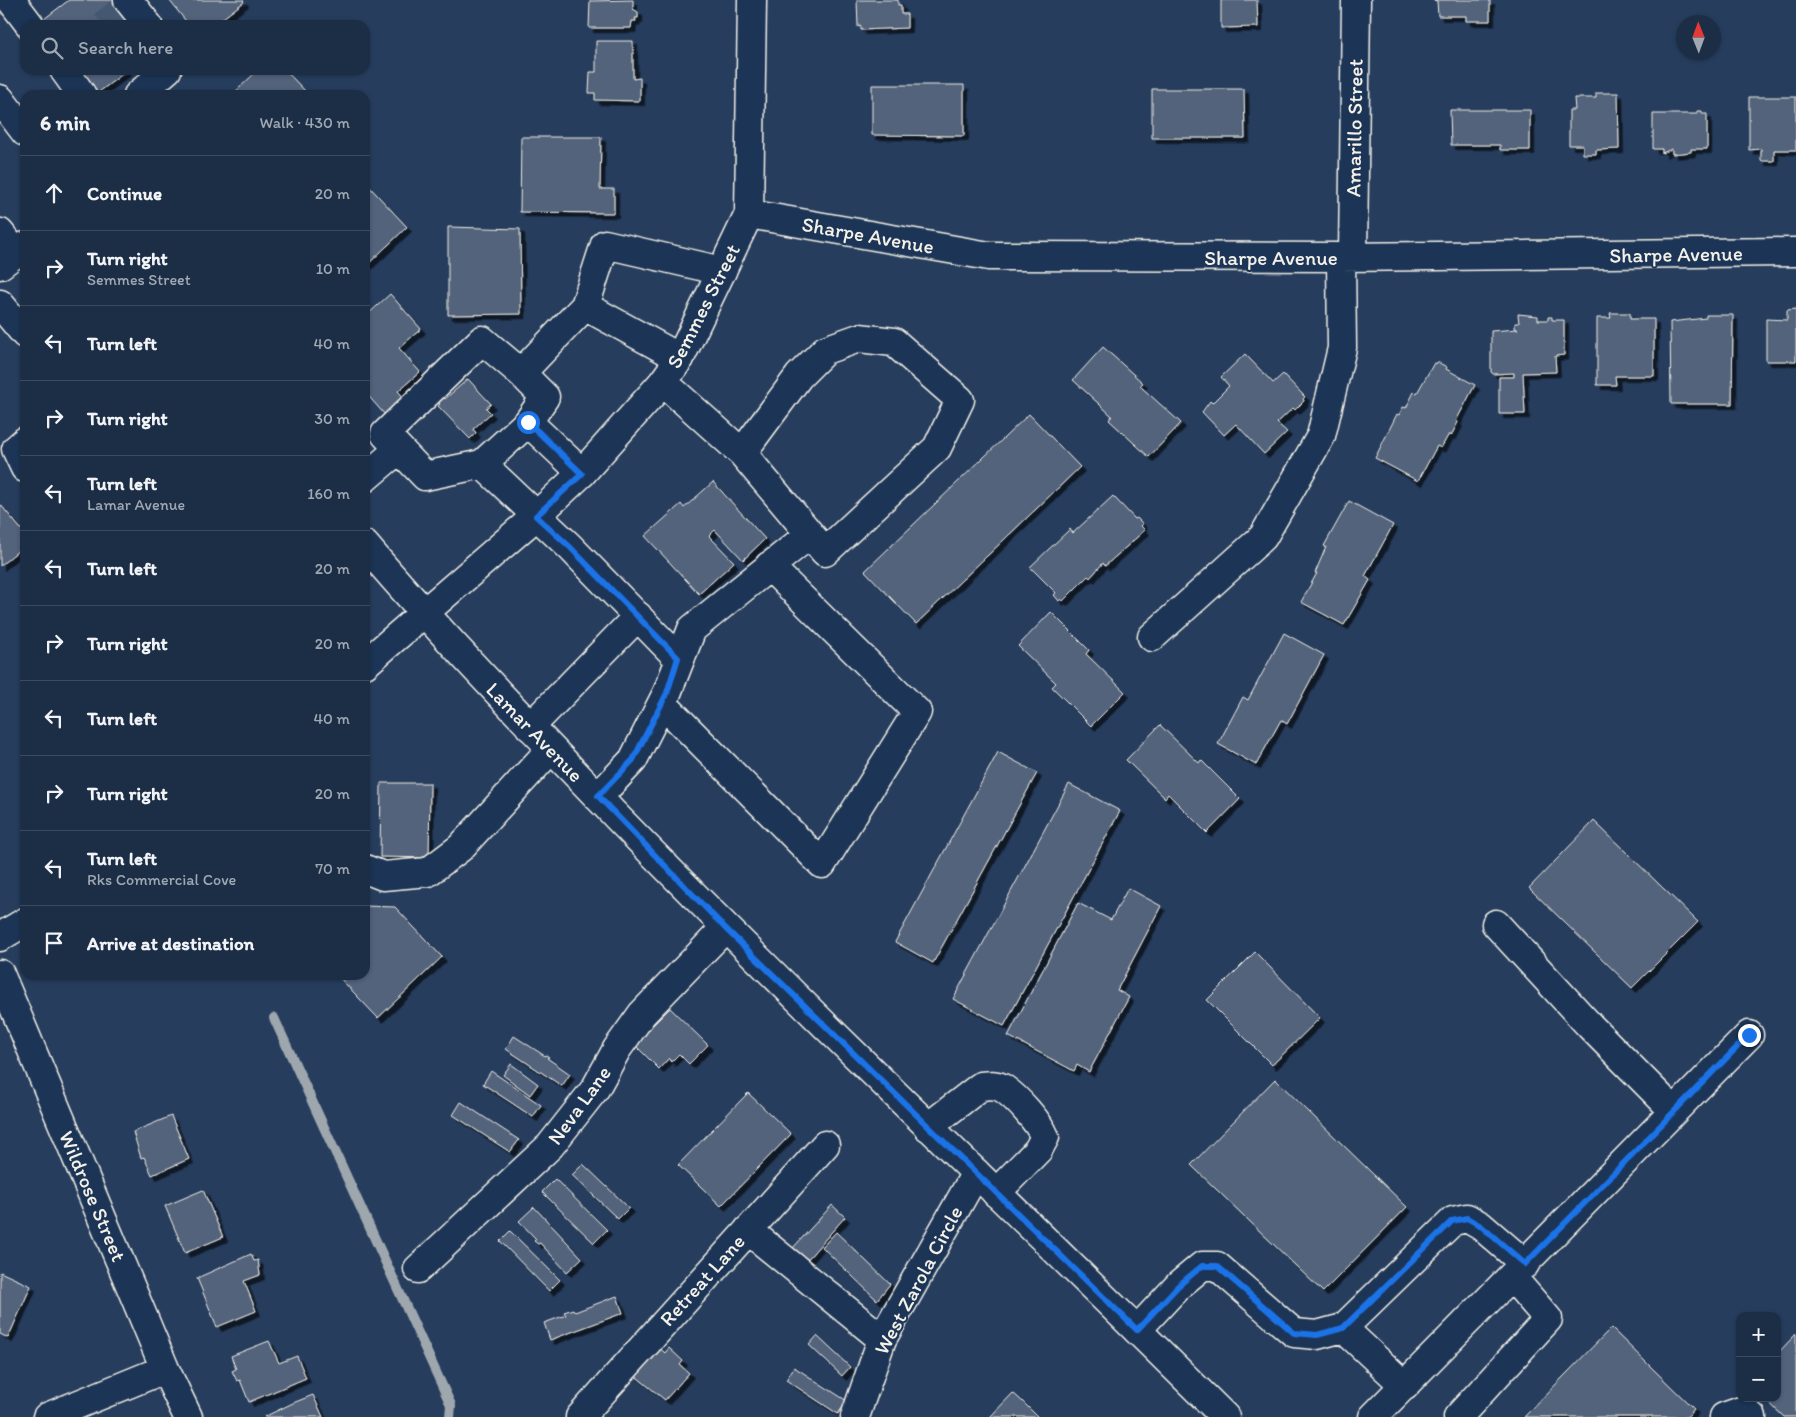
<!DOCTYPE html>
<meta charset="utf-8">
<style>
body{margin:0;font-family:Itim,sans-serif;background:#25364d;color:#f1f3f6}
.controls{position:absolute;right:15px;bottom:15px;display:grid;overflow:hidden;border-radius:10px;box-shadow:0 1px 4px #0004}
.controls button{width:45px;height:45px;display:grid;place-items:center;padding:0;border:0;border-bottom:1px solid #3a4a5f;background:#1c2e46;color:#f1f3f6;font:25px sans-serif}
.compass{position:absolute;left:1676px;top:15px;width:45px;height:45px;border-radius:50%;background:#1c2e46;box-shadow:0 1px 4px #0004;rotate:359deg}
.stop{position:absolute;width:15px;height:15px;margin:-11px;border:4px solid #1a73e8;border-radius:50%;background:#fff}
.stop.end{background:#1a73e8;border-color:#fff;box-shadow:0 1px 5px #0008}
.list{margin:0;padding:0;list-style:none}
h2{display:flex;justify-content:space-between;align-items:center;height:65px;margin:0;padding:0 20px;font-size:21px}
h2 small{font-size:16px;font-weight:400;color:#a0a8b3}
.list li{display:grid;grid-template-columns:32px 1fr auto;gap:15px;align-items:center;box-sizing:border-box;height:75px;padding:0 20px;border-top:1px solid #3a4a5f}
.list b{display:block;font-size:19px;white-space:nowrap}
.list p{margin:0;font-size:16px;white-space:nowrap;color:#a0a8b3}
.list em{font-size:16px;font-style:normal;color:#a0a8b3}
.icon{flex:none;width:28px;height:28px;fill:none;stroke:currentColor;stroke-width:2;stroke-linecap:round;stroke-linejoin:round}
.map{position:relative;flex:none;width:1796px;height:1417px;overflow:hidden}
.search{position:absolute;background:#1c2e46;box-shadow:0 1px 4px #0004;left:20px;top:20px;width:350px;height:55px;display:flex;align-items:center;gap:12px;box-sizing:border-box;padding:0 18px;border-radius:15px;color:#a0a8b3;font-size:19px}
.panel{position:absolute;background:#1c2e46;box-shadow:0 1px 4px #0004;left:20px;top:90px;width:350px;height:890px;border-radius:15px}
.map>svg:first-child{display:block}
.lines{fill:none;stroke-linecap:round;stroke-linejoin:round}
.stream{stroke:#9fa7ae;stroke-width:10}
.building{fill:#52647b;stroke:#f4f1e8;filter:url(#shadow)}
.minor-tunnel{stroke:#455872;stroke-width:28;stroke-dasharray:28 14;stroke-linecap:butt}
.minor-casing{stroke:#f4f1e8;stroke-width:31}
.major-casing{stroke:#f4f1e8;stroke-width:31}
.minor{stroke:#1d3557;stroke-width:28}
.major{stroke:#1d3557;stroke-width:28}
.route{stroke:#1a73e8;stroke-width:6}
.labels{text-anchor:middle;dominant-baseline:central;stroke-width:4;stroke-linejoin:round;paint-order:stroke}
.street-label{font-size:21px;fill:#f4f1e8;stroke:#1d3557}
</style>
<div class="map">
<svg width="1796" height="1417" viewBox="0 0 1796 1417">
<defs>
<filter id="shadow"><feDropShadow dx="4.5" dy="4.5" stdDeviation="0" flood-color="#0009"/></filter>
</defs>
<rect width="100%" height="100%" fill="#263d5d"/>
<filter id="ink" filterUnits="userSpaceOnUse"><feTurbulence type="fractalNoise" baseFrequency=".02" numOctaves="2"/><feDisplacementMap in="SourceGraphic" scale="10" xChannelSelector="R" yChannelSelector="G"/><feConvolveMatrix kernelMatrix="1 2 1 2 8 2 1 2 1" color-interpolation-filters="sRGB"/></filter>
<g filter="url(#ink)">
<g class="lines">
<path class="stream" d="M274,1018L451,1405L450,1417"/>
</g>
<path class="building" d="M69,0H113L131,25H42L40,22Z
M169,0H243L244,2L214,25H189Z
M633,0V9L638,12V18H635L636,21H632L631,28H589L590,1Z
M857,0H898V5H901V14H907V28L861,30V26L858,27Z
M1221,0H1257L1258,27L1221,28Z
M1433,0H1490V21H1466V16H1438L1437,1Z
M596,41H633V79L640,78V101L595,100V93H589L590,72H596Z
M76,70H128L95,95Z
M258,70H285L309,95H232Z
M872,85H964V136L872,135Z
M1152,89H1244L1245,138H1152Z
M1596,93H1618L1619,149L1596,150V154H1583V145H1569V110H1575L1574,98H1596Z
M1749,97H1796V150H1774V161H1761V149L1749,150Z
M1450,110H1530V150H1500V145H1451Z
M1697,111H1702V114H1707V149H1691V152L1672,154V149L1662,153V149H1653V114H1697Z
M521,137H601L600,189H614V213L520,212Z
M365,182L407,227L365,267Z
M448,227L520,229L521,314L448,315Z
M390,294L421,329L399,348L420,372L398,391L404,398L385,415L365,392V317Z
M1796,309V361H1766V319L1787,320V310Z
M1610,313H1630V319H1654V376H1615L1616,385H1597V318H1611Z
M1518,314L1538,316V320H1548V317H1552V320H1564V355L1555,356L1556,372L1523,373L1525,414H1499V377H1514V373L1493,374L1491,372V331L1518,329L1515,328V323H1519Z
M1706,315H1733L1732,404H1671L1670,322L1706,318Z
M1103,347L1143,383L1140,386L1181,423L1149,457L1109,420L1112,416L1073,380Z
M1245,354L1273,383L1283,374L1305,397L1303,399L1304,401L1295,410L1293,408L1277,423L1287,432L1264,454L1236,424L1224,435L1202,412L1210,401L1212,403L1229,386L1221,377Z
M1437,362L1447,367L1446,369L1475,385L1456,421L1458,422L1451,436L1449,434L1441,448L1437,446L1418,481L1375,458L1397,414L1399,415L1403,407L1406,408L1414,392L1417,393L1434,363L1436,364Z
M468,379L491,404L486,408L491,413L473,429L476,433L470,439L438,406L440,404L438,402L443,397L445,399Z
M1029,414L1080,467L916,624L865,571Z
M713,482L765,539L743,560L715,530L709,536L734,562L699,594L645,536L681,504L684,508Z
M1113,496L1135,519L1137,518L1143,524L1141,526L1145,530L1105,566L1103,563L1090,578L1088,576L1063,601L1061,599L1059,601L1054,595L1056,593L1030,567L1070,529L1073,533Z
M1349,501L1393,525L1365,576L1370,580L1344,625L1301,602L1317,573H1315L1326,547L1324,546Z
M0,504L25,534V545L0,566Z
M1051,612L1089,650L1086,654L1125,692L1091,726L1052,687L1056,683L1018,646Z
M1284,633L1324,655L1287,724L1281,720L1256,765L1218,744L1243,697L1248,700Z
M1160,725L1199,763L1201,760L1240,799L1207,833L1168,794L1165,798L1126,760Z
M998,752L1037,773L933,963L895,942Z
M381,783H430L429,858L380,857Z
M1069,784L1120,811L1004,1026L953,999Z
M1594,821L1698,922L1632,988L1529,888Z
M1128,888L1161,906L1117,990L1129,997L1089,1072L1077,1065L1074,1071L1008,1036L1078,903L1111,920Z
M365,906L395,907L442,957L378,1018L337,975H365Z
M1255,952L1320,1018L1272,1065L1207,1000Z
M670,1008L708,1045L689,1064L679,1054L671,1062L669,1058L659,1069L634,1044Z
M514,1036L545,1056L546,1055L549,1057L547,1058L570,1074L562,1086L506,1049Z
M511,1064L538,1084L530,1095L503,1075Z
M491,1071L541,1105L533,1117L483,1084Z
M1275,1079L1407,1207L1323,1292L1191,1165Z
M748,1093L791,1134L721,1206L678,1165Z
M461,1102L519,1140L510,1152L453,1115Z
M171,1116L189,1159L152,1175L144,1157L141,1158L133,1132Z
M583,1164L629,1208L618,1219L572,1175Z
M555,1179L607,1230L594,1243L542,1192Z
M203,1190L223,1237L185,1253L165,1206Z
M832,1205L845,1217L806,1261L792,1249Z
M534,1207L582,1258L567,1272L540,1243L538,1244L534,1241L536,1239L519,1221Z
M510,1231L560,1280L549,1291L500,1241Z
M836,1232L890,1284L877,1300L822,1247Z
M251,1254L254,1261L258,1260L260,1275L244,1281L256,1311L217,1327L197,1278Z
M0,1272L31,1286L8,1338L0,1334Z
M617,1296L623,1313L550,1340L544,1323L566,1315L564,1312L573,1309L575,1312Z
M1611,1328L1694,1409L1687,1417H1524Z
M1796,1334V1417H1784L1764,1398H1777V1354Z
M817,1336L850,1367L842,1376L809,1345Z
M269,1341L279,1363L297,1356L306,1378L249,1402L240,1380L237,1381L232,1371L236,1369L231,1356Z
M657,1346L665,1353L669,1348L683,1361L680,1365L689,1373L665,1400L633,1374Z
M794,1367L847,1401L838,1414L786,1380Z
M1013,1393L1023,1402L1038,1417H990Z
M313,1395L323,1417H264L293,1403Z"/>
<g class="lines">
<path class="minor-tunnel" d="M103,25L121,11"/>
<g class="minor-casing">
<path id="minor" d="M11,0L30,25
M128,0L148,25
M64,70L82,95
M138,95L167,70
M749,214L989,256L1341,257L1796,252
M0,233L16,253
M1353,256L1356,0
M0,265L25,246
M0,304L25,334
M680,358L585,306L605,244L722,271
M521,373L545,397L528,422L482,464L425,476L385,434L482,340L521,373L585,306
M663,382L742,453L799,376L825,350L859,338L894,342L960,400L937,448L825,552L742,453
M528,422L582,473
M25,441L16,449L25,468
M482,464L570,547L678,658
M365,478L399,449
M1152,637L1263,537L1321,436L1342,348L1341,257
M662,703L822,864L917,712L769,566
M530,727L638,616
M598,797L633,760L667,693L692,629L810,534
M365,869L383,876L428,872L460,848L551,749
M1496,924L1590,1026L1674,1111
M0,974L165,1369L188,1417
M928,1127L981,1086C989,1085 997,1084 1004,1089C1017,1098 1039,1122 1045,1137L1038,1150L996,1193
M748,1230L882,1339
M418,1269L550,1146L595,1089L617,1049L642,1014L725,928
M1343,1328L1405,1386
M1137,1330L1178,1286L1202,1266H1217L1294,1333L1317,1335L1343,1328L1453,1221L1467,1218L1481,1226L1525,1264
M47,1417L165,1369
M580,1417L825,1145
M855,1417L882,1339L976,1173
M1373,1417L1749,1035
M1458,1417L1548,1319L1512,1277
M1724,1417L1744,1410L1752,1417"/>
</g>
<g class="major-casing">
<path id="major" d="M0,99L25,132
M365,545C445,639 531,727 616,816C815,1020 1023,1216 1225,1417
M365,664L536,516L582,473L663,382L680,358L749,214L752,0
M0,937L25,922"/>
</g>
<use href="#minor" class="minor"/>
<use href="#major" class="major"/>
</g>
</g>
<g class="lines" filter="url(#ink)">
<path class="route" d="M528,422L582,474L536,516L570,547L678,658L667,693L633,760L598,796L725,928L1137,1330L1178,1286L1202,1266H1217L1294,1333L1317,1335L1343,1328L1452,1221L1467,1218L1481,1226L1525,1264L1749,1035"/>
</g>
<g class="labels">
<g class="street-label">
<text transform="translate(1354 128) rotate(-89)">Amarillo Street</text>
<text transform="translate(868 235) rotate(10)">Sharpe Avenue</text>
<text transform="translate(1676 254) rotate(-1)">Sharpe Avenue</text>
<text x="1271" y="257">Sharpe Avenue</text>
<text transform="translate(703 306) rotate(-63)">Semmes Street</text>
<text transform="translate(535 732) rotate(46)">Lamar Avenue</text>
<text transform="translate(579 1105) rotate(-54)">Neva Lane</text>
<text transform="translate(93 1196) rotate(67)">Wildrose Street</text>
<text transform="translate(702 1280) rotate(-48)">Retreat Lane</text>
<text transform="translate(918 1280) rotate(-62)">West Zarola Circle</text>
</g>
</g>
</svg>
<div class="controls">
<button>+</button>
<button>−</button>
</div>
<svg class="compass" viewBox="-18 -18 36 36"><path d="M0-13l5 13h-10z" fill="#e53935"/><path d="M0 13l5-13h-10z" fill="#a0a8b3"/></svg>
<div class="stop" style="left:528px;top:422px"></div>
<div class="stop end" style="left:1749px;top:1035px"></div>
<div class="search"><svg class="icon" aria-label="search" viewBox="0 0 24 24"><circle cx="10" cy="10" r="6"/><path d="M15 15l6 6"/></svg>Search here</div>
<section class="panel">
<h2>6 min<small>Walk · 430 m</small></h2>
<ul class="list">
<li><svg class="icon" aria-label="ahead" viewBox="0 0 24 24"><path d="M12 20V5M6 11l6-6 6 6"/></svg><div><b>Continue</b></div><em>20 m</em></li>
<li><svg class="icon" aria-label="right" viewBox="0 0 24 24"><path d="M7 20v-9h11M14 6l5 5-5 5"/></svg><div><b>Turn right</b><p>Semmes Street</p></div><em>10 m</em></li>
<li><svg class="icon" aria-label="left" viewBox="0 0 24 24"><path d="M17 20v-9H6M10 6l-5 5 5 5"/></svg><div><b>Turn left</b></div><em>40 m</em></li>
<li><svg class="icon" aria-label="right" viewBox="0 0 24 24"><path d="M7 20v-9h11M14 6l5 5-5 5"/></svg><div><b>Turn right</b></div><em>30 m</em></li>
<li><svg class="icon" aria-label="left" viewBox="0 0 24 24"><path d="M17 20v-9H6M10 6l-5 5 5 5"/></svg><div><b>Turn left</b><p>Lamar Avenue</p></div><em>160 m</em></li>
<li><svg class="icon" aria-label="left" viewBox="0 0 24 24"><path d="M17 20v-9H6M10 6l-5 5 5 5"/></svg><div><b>Turn left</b></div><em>20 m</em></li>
<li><svg class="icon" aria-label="right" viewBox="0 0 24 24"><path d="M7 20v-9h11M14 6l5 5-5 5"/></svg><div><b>Turn right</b></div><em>20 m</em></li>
<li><svg class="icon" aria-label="left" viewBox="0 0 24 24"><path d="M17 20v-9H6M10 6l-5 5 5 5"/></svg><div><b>Turn left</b></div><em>40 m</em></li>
<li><svg class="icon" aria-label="right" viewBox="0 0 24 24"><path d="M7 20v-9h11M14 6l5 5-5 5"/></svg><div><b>Turn right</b></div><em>20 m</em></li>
<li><svg class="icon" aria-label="left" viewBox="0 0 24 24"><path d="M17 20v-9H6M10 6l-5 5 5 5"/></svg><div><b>Turn left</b><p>Rks Commercial Cove</p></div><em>70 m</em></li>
<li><svg class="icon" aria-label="arrive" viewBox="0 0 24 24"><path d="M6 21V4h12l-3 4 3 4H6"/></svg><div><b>Arrive at destination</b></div></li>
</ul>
</section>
</div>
